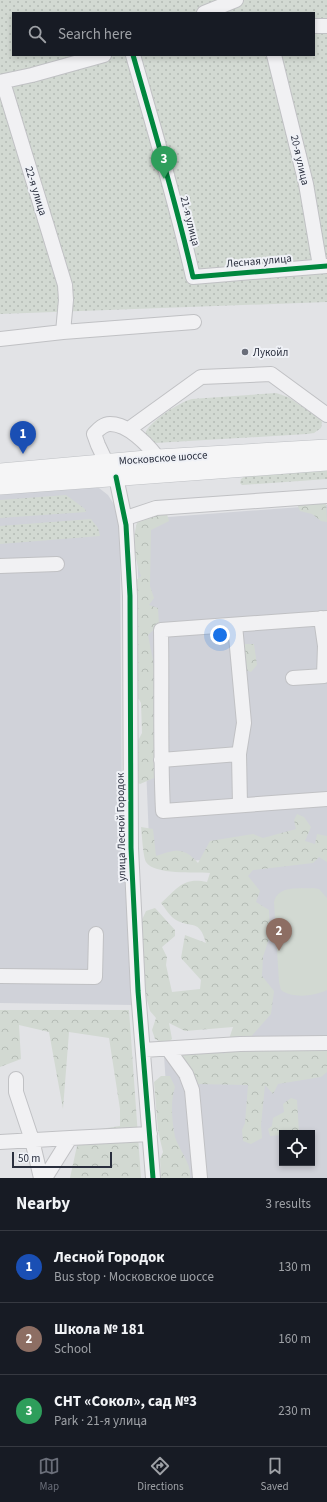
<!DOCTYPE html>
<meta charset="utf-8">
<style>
body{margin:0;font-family:"Source Sans 3",sans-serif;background:#20242c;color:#f1f3f6}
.controls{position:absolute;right:12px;bottom:12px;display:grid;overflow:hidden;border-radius:0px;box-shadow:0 2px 6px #0003}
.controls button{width:36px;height:36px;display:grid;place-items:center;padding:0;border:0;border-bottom:1px solid #363941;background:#171b24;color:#f1f3f6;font:20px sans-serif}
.scale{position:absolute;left:12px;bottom:10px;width:100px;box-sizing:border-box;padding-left:4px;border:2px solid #2a2f3e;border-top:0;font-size:11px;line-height:14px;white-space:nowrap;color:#2a2f3e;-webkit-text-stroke:3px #eff1f6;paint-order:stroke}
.you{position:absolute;left:220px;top:635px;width:14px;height:14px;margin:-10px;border:3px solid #fff;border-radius:50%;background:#1a73e8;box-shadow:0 0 0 6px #1a73e833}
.badge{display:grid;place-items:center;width:26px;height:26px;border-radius:50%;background:#6a6e79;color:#fff;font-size:13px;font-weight:700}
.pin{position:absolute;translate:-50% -33px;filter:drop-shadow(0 1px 2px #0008)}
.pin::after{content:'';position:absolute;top:21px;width:14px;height:12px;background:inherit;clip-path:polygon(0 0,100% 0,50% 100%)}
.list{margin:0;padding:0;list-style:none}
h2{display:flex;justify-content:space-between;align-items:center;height:52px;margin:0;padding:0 16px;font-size:17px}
h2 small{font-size:13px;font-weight:400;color:#9ea1a6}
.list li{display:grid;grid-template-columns:26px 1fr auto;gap:12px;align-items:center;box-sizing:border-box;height:72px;padding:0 16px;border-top:1px solid #363941}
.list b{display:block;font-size:15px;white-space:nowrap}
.list p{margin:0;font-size:13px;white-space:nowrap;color:#9ea1a6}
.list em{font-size:13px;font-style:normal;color:#9ea1a6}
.icon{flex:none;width:22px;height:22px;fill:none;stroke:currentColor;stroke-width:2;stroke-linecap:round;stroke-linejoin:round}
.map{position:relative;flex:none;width:327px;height:1178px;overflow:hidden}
.search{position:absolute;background:#171b24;box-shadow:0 2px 6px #0003;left:12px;right:12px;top:12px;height:44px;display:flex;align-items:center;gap:10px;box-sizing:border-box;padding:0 14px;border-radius:0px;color:#9ea1a6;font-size:15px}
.sheet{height:268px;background:#171b24}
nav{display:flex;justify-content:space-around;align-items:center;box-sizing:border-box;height:56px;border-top:1px solid #363941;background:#171b24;font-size:11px;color:#9ea1a6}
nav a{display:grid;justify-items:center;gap:2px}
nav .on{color:#6a6e79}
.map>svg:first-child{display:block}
.built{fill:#d0d2d9;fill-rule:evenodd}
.green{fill:url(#green-dots);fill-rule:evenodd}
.forest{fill:url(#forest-crowns)}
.pitch{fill:#d2d9d2}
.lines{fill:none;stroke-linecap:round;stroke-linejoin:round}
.minor-casing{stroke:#c0c1c4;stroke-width:16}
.major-casing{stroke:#bec0c4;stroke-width:18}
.minor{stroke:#f1f1f3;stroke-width:14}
.major{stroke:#f5f5f6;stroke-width:17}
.cycleway-casing{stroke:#eff1f6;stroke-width:8}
.cycleway{stroke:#00873e;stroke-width:5}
.poi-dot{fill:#6a6e79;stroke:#eff1f6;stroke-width:1.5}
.labels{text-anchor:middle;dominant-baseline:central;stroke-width:4;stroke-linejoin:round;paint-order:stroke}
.street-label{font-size:11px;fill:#2a2f3e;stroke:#eff1f6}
.poi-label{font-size:11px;fill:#2a2f3e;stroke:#eff1f6;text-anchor:start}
</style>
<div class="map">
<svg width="327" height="1178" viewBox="0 0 327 1178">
<defs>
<pattern id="green-dots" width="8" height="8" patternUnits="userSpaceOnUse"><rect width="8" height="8" fill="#d2d9d2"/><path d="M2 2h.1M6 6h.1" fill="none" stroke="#b4bbb5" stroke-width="1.8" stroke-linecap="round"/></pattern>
<pattern id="forest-crowns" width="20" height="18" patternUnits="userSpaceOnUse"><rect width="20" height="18" fill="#d2d9d2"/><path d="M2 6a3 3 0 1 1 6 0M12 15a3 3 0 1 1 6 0" fill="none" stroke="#b4bbb5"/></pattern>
</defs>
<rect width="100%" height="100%" fill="#e2e3e6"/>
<path class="built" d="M83,487L99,488L108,495L115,506L120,522L122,828L133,1005L0,1003V494Z
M327,505V1178H172L164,1055L241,1049L221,859L150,863L136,526L142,519ZM282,1133H312V1163H282Z"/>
<path class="green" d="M0,0H327V302L0,314ZM13,13H314V55H13Z
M276,393L288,397L319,418L322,422L321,428L314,433L307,434L155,443L147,439L145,434C148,422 180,402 192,399Z
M327,469V479L242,485L240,483L241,479L247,475Z
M66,495L85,509L86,512L0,518V500Z
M91,519L98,528L100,536L0,544V526Z"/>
<path class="forest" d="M326,502L327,522L321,521L312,514L300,511L297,504Z
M164,504L169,521L151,530L150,586L154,598L149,605L158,608L159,625L148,635L157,680L154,778L140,784L136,782L127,762L142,733L141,703L132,687L128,587L141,576C133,555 131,531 142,510Z
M245,644H254L257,665L251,672L243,669L238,653Z
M297,814L304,817L311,827L305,841L315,844L317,834L327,836V862L319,857L313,863L253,870L248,876L260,891L256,902L269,910L270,935L263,957L262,976L274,991L271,1014L247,1041L327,1047V1072L321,1077L278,1084L273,1094L265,1085L261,1125L262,1138L251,1144L243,1141L242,1130L245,1123L248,1085L194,1084L179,1058L187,1045L211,1044L224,1054L233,1027L185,1031L169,1023L172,1039L166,1044L155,1039L152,1030L156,1018L150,1011L140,975L139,926L146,911L155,908L175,930V936L162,947L167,957L166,965L172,992L200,989L201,980L181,958L185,935L206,943C199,918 192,929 176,920C170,917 165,908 161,903C178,888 183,877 207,882L210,873C195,872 154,875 146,862C143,856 142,835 141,827L153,829L156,856C175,850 183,846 198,863L210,841L253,834L263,838L296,829L294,820Z
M0,1010H129L141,1178H70L80,1132L120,1126V1109L109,1038L69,1032L63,1109L49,1032L19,1025L21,1059L0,1067Z
M161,1076H170L175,1087C170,1102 172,1121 175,1137C179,1150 192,1164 190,1178H161L160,1159L163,1152L158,1131L154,1082Z
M291,1098L297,1100L299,1133H282V1135L270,1136L268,1129L272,1126L273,1118L284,1112L283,1104Z"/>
<path class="pitch" d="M313,888L319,889L327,898V990C315,996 292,999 281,990L279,982L274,902C278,885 299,889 313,888Z"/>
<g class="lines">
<g class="minor-casing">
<path id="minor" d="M204,13L236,0
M314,26H327
M133,55C154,129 176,202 193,277L327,266
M274,55L306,184L320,266
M0,82L32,75L104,55
M63,332L194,322
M0,339L63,332L66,300L65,285L3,82
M129,429L201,377L271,374L327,415
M106,462L98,445L94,434C98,430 103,424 110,424C128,424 147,444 158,458
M116,477L126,525L130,596L131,848L138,991L153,1178
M126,518L156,508L327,496
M0,566L57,564
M327,618L161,630C162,690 160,751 163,811L327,799
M235,625L244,723L239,754L240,805
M293,678L324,676L325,646L321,618
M161,760L239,754
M0,976L95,977L96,934
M168,1049L186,1074L192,1090L200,1178
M143,1050L240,1044L327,1043
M16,1079V1092L32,1140L41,1178
M0,1142L70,1138
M45,1178L70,1138L150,1134"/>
</g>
<g class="major-casing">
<path id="major" d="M0,472L158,458L327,448
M0,486L327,462"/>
</g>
<use href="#minor" class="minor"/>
<use href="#major" class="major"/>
<g class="cycleway-casing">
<path id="cycleway" d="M133,55C154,129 176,202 193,277L327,266
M116,477L126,525L130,596L131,848L138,991L153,1178"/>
</g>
<use href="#cycleway" class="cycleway"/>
</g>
<circle class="poi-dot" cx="245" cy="352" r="4"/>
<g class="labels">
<g class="street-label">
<text transform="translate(300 160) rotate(77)">20-я улица</text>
<text transform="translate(36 191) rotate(73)">22-я улица</text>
<text transform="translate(190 221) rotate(76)">21-я улица</text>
<text transform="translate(259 261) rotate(-5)">Лесная улица</text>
<text transform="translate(163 458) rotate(-4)">Московское шоссе</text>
<text transform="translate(121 827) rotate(-91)">улица Лесной Городок</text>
</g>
<g class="poi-label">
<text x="253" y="352">Лукойл</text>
</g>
</g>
</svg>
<div class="controls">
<button><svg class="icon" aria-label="locate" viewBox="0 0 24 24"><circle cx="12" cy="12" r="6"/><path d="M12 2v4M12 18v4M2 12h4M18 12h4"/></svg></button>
</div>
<div class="scale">50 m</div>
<div class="you"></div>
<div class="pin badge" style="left:23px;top:454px;background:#1a4fb4">1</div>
<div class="pin badge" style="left:279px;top:951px;background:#8d6e63">2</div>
<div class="pin badge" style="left:164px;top:179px;background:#2e9e5b">3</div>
<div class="search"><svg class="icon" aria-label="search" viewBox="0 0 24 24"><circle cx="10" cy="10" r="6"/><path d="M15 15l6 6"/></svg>Search here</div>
</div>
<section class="sheet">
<h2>Nearby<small>3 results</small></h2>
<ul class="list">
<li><span class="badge" style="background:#1a4fb4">1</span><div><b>Лесной Городок</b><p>Bus stop · Московское шоссе</p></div><em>130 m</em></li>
<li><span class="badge" style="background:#8d6e63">2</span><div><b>Школа № 181</b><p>School</p></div><em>160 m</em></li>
<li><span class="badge" style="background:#2e9e5b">3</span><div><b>СНТ «Сокол», сад №3</b><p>Park · 21-я улица</p></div><em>230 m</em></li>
</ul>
</section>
<nav>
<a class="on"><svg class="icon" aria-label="map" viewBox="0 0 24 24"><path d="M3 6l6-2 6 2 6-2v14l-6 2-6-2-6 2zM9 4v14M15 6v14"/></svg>Map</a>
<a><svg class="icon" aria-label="directions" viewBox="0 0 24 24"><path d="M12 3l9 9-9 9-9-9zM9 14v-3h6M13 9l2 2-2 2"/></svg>Directions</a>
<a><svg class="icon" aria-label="saved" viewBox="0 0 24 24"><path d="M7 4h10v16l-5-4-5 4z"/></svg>Saved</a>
</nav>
